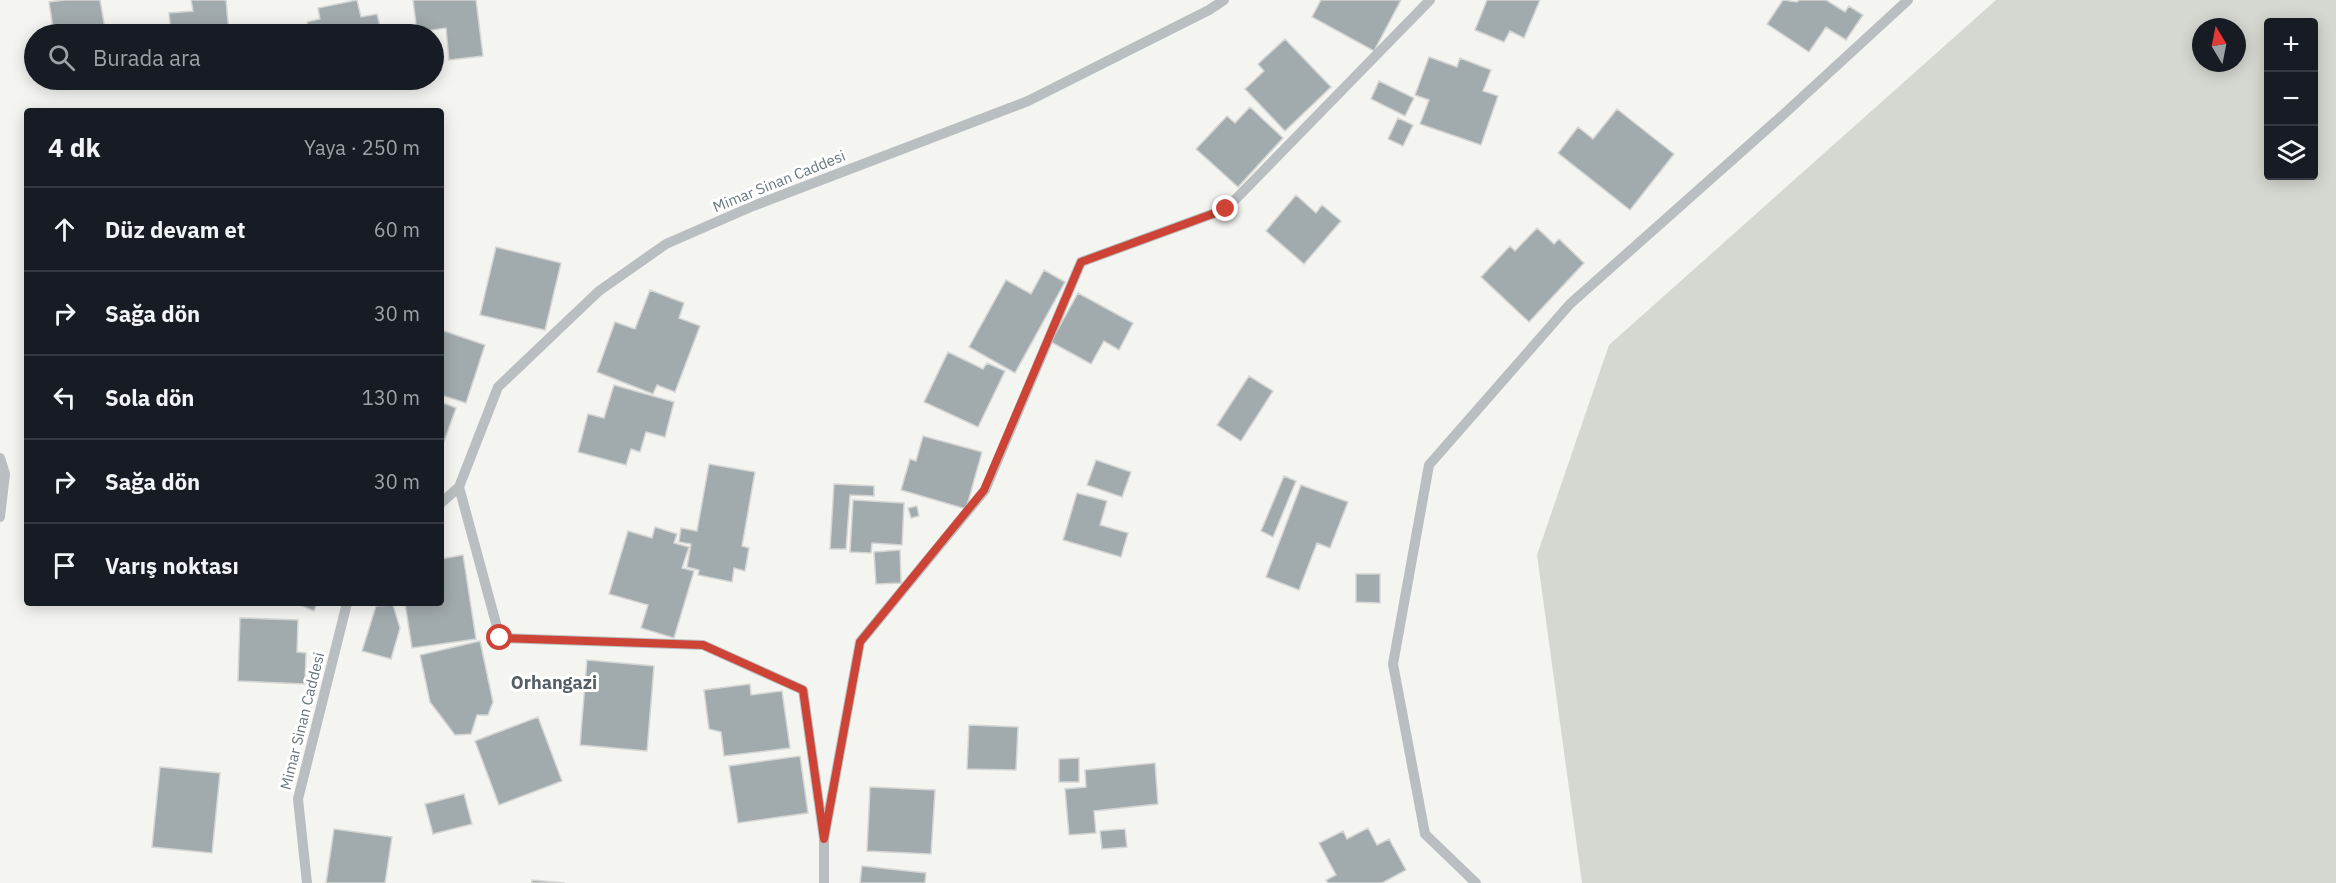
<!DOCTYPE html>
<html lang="tr">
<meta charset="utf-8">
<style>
body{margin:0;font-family:"IBM Plex Sans",sans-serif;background:#20242c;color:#f1f3f6}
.controls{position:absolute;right:18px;top:18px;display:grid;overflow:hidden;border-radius:6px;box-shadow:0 3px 15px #0003}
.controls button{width:54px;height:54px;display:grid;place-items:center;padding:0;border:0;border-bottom:2px solid #363941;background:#171b24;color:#f1f3f6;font:30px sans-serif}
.compass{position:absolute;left:2192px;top:18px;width:54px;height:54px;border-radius:50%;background:#171b24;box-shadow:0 3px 15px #0003;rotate:350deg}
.stop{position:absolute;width:18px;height:18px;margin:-14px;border:4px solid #cd4437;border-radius:50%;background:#fff}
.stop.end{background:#cd4437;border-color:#fff;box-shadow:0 2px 6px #0008}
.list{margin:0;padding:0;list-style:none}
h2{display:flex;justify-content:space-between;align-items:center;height:78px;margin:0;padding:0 24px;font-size:26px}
h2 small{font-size:20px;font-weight:400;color:#9ea1a6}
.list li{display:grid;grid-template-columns:39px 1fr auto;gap:18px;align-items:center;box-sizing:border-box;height:84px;padding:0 24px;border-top:2px solid #363941}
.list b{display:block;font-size:22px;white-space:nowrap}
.list em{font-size:20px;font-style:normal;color:#9ea1a6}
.icon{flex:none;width:33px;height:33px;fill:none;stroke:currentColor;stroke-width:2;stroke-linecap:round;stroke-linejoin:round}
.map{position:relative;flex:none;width:2336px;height:883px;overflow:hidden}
.search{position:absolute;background:#171b24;box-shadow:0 3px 15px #0003;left:24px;top:24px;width:420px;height:66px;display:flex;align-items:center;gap:15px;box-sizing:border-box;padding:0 21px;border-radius:33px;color:#9ea1a6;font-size:22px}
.panel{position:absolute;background:#171b24;box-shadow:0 3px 15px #0003;left:24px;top:108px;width:420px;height:498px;border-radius:6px}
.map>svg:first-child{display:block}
.green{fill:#d4d8d0;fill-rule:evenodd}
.building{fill:#a1aaad;stroke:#d5d5d3;stroke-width:1.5}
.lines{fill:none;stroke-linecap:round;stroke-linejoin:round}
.minor{stroke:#b9bec0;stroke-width:10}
.route{stroke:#cd4437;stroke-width:8}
.labels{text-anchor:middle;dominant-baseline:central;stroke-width:6;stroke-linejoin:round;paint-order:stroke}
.street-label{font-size:15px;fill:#67777e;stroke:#fff}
.quarter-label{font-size:18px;font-weight:bold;fill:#535f64;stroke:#fff}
</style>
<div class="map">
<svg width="2336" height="883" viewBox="0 0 2336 883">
<rect width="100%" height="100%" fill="#f4f4f1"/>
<path class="green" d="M1996,0H2336V883H1582L1537,555L1609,345ZM2268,22H2314V176H2268ZM2201,27H2237V63H2201Z"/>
<path class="building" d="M65,0H100L106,34H54L49,2Z
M191,0H226L229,34H171L169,13L193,11Z
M357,0L361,17L377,14L382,34H309L307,22L320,19L318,8Z
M413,0H476L483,56L449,60L446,28L417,32Z
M1321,0H1401L1374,51L1312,17Z
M1487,0H1540L1524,38L1510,31L1504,42L1475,30Z
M1783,0L1797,2L1799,0H1826L1845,12L1849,6L1863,15L1846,40L1826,27L1809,52L1767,24Z
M1285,39L1331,87L1285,131L1245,89L1264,71L1258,64Z
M1429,57L1457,67L1460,58L1491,70L1483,91L1498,96L1481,145L1420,124L1429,100L1415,95Z
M1379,81L1414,98L1405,116L1371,99Z
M1250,107L1283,138L1238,187L1196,149L1227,116L1235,123Z
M1617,109L1674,154L1630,210L1558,153L1578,127L1593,139Z
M1398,118L1413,125L1403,146L1388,139Z
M1296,195L1316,213L1322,205L1341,221L1304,264L1266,231Z
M1537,228L1554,244L1559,239L1584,263L1529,322L1481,277L1510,246L1515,251Z
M496,247L561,263L545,330L480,315Z
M1044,270L1065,282L1015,373L969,347L1006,280L1031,294Z
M650,290L684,303L679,318L700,326L675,392L657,385L653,394L597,372L615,322L635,329Z
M1078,293L1133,323L1119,350L1104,341L1091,364L1051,342Z
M441,330L485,345L466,403L441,395Z
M948,352L983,369L987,363L1005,371L978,427L924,402Z
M1249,376L1273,391L1241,441L1217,425Z
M614,385L674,402L665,437L646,432L640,452L631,449L626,465L578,452L588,414L604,418Z
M441,402L456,408L441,450Z
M923,436L982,452L966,509L901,490L910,459L916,461Z
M1096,460L1131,472L1122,497L1087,485Z
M709,464L755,472L742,546L749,548L745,571L734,568L732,582L698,575L699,570L687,567L691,544L679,542L681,528L697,531Z
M1284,476L1296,481L1273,537L1261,531Z
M834,484L874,486V496L850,495L846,549H830Z
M1301,485L1348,502L1330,548L1317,543L1299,590L1266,577Z
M1077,493L1107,501L1100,525L1128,533L1121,557L1063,540Z
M853,500L904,503L902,545L872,543L871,553L850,552Z
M917,506L919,516L911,518L908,508Z
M655,527L677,534L674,543L689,547L682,568L694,571L674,638L641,628L648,605L609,594L628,531L652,538Z
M900,550L901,583L876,584L874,552Z
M463,555L476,639L412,648L405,603H441V559Z
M1356,574H1380V603L1356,602Z
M295,603H317L314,611Z
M393,605L400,628L391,659L362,651L376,606Z
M240,618L298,620L297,652L306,653L305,684L238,681Z
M480,641L493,702L488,715H477L471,734L455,735L430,702L420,655Z
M587,660L654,666L647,751L580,745Z
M750,684L751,695L782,691L790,748L724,756L721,732L709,729L704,690Z
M538,717L562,781L499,805L475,741Z
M969,725L1018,727L1016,770L967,769Z
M800,756L808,813L738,823L729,766Z
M1079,758V782H1059V759Z
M1155,763L1158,804L1094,811L1096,833L1069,835L1065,789L1086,787L1085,770Z
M160,767L220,773L212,853L152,847Z
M870,787L935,790L931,854L867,851Z
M464,794L472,824L433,834L425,804Z
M1368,828L1377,845L1389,839L1406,870L1382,883H1328L1326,880L1336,875L1319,843L1343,831L1347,839Z
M334,829L392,837L385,883H326Z
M1125,829L1127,847L1102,849L1100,831Z
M862,866L926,873L925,883H860Z
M532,880L565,883H532Z"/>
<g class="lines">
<path class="minor" d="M0,458L5,474L0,517
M459,487L500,638L703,645L803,690L824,839V883
M441,503L459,487L498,387L599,291L666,244L753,206L1028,101L1209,10L1224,0
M824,839L860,642L985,490L1081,262L1226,209L1430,0
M307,883L298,799L347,603
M1476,883L1425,834L1393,664L1429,465L1570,304L1784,114L1908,0"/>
</g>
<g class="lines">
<path class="route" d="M500,638L703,645L803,690L824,839L860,642L984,490L1081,262L1226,209"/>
</g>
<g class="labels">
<g class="street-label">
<text transform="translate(779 181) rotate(-22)">Mimar Sinan Caddesi</text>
<text transform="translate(302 721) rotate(-76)">Mimar Sinan Caddesi</text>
</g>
<g class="quarter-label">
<text x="554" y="682">Orhangazi</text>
</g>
</g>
</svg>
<div class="controls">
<button>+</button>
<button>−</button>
<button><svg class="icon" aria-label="layers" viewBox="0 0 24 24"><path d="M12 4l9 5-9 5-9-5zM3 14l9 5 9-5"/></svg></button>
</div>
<svg class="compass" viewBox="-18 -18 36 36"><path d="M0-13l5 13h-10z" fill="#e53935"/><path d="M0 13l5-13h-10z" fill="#9ea1a6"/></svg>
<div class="stop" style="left:500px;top:638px"></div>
<div class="stop end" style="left:1226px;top:209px"></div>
<div class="search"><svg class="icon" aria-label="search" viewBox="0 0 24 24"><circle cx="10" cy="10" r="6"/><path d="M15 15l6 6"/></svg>Burada ara</div>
<section class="panel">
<h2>4 dk<small>Yaya · 250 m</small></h2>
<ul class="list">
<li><svg class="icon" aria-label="ahead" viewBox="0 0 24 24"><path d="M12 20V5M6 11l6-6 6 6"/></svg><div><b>Düz devam et</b></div><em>60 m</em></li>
<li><svg class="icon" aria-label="right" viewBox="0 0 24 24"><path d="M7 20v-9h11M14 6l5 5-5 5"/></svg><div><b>Sağa dön</b></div><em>30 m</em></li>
<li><svg class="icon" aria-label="left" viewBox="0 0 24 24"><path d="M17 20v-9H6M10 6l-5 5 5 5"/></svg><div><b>Sola dön</b></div><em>130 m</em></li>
<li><svg class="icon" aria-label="right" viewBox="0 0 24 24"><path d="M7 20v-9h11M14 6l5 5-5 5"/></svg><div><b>Sağa dön</b></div><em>30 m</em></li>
<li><svg class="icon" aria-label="arrive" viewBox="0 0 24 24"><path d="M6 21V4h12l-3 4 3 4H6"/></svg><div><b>Varış noktası</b></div></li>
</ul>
</section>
</div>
